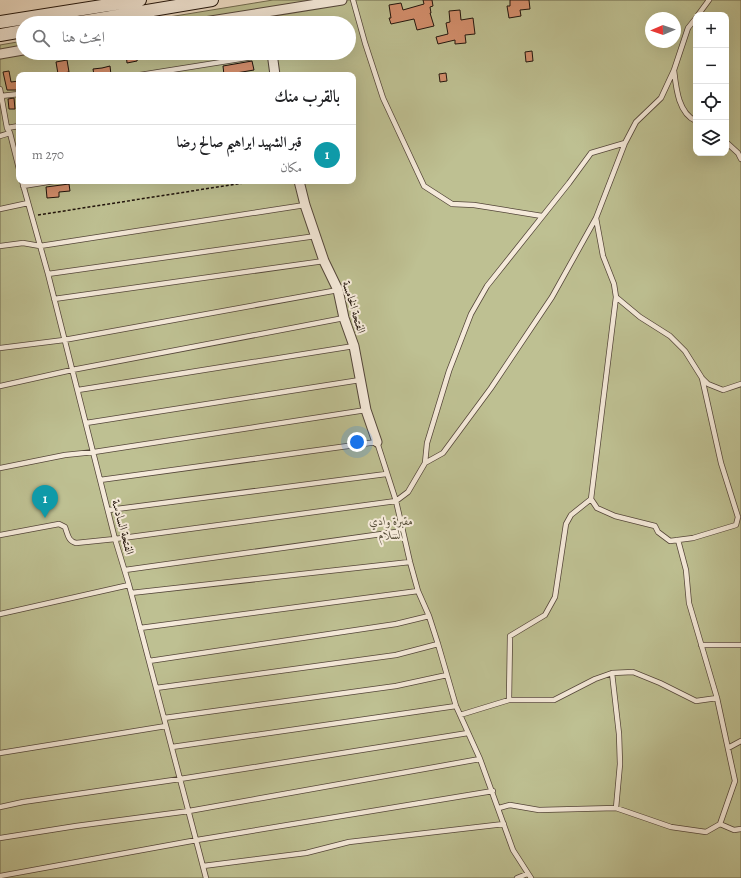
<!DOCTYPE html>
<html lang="ar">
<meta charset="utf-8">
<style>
body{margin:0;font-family:Alegreya,Amiri,serif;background:#f2f2f2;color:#202124;direction:rtl}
.controls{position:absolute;right:12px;top:12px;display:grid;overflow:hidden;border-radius:8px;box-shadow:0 4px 16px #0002}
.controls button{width:36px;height:36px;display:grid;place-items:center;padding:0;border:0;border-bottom:1px solid #e0e0e0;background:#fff;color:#202124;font:20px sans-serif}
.compass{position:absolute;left:645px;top:12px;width:36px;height:36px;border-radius:50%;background:#fff;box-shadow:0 4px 16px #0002;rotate:268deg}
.you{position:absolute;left:357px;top:442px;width:14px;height:14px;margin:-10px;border:3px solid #fff;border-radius:50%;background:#1a73e8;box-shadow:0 0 0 6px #1a73e833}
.badge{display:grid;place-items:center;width:26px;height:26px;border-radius:50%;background:#0b8043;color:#fff;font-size:13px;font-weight:700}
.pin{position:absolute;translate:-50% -33px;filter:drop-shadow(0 1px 2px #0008)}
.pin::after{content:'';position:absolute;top:21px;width:14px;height:12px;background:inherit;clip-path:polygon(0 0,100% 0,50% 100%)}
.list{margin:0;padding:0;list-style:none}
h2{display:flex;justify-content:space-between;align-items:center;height:52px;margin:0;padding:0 16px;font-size:17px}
h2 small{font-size:13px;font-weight:400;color:#757577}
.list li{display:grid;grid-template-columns:26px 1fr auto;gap:12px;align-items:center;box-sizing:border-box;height:60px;padding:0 16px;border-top:1px solid #e0e0e0}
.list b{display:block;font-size:15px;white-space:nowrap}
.list p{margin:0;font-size:13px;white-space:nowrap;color:#757577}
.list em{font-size:13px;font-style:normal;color:#757577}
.icon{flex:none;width:22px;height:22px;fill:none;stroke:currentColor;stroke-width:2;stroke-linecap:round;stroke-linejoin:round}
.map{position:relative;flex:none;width:741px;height:878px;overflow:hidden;direction:ltr}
.search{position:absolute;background:#fff;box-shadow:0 4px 16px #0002;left:16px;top:16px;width:340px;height:44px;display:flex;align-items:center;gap:10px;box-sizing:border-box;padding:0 14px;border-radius:22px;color:#757577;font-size:15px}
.panel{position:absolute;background:#fff;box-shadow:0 4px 16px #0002;left:16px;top:72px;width:340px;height:112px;border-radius:8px;direction:rtl}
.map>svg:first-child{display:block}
.green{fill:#bec092;stroke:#706a4f;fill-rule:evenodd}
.building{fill:#d48f6d;stroke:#21140c}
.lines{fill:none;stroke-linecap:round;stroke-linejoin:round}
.lane-casing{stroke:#54463a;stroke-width:6}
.street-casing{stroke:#54463a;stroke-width:11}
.secondary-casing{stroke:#21140c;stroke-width:14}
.path{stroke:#21140c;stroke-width:1.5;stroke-dasharray:3 2;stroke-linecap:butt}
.lane{stroke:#f5eada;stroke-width:4.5}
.street{stroke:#f5eada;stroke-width:9}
.secondary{stroke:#f5eada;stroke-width:12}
.labels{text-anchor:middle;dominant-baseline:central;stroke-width:4;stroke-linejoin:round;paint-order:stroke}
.street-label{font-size:12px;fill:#21140c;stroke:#f5eada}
.park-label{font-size:12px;font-style:italic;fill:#58503b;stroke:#f5eada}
</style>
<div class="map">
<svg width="741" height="878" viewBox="0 0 741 878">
<rect width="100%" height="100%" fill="#efdec6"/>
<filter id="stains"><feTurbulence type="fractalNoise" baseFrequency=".005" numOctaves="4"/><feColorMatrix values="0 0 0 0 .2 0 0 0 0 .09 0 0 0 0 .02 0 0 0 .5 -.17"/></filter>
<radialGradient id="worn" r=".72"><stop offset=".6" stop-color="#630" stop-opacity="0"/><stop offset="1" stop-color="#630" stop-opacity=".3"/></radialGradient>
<path class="green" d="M273,0H741V878H0V45L23,41V53H349V23H132ZM696,15H726V153H696ZM651,18H675V42H651ZM19,75H353V181H19Z"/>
<path class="building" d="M423,0H432L433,6L430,7L431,13H430L434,26L417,30L414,19L391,24L389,18H391L389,5L401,3L403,10L424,4Z
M510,0H529L530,9L520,10L521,16L509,18L507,6H510Z
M460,10L461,20L473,18L475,34L465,35L466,43L455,44V40L438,44L436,37L448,34L446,23L450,22L449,11Z
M532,51L533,61L526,62L525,52Z
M126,53H139L137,61L127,63Z
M67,60L69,72L58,74L56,62Z
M252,61L254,70L224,75L223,66Z
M110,66L111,75H94L93,69L102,68Z
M9,71L11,82L19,81V90H7L3,72Z
M446,73L447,81L440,82L439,74Z
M14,98L15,109H9L8,99Z
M69,184L70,191L59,192V197L47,198L46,187Z"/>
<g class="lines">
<g class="lane-casing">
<path id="lane" d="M353,0L365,43L383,98L424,186L452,204L474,205L542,216
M698,15L709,0
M674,70C676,87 678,113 696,121
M140,75L272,54
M0,89L7,128L10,133L19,169
M1,96L19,94
M7,128L19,126
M0,136L10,133
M726,142L738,153L741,159
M22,181L48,274L115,539L129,585L206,878
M23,186L54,181
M0,209L28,203
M596,218L603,256L614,284L616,297L640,317L670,336L685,351L702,378L708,384L723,390L741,384
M0,246L23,243L40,246L305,205
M48,274L316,236
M616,297L591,499L597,508L615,516L655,526L658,532L670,541L693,538L736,525L738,517L721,463L702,378
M54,299L324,261
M0,348L64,340L338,290
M0,386L72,370L344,318
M78,390L354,346
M86,423L360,380
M425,463L427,443L449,371L471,314L487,286L569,183L591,153L625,143
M0,468L65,455L94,452L366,410
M100,480L377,442L396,501L410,562L418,591L429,616L438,644L456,706L480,759L513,850L531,878
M109,510L386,474
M0,535L59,524L65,527C68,535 68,541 76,543L115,539L396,501L408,492L425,463L443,453L491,388L552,297L596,218L625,143L636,122L661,98L674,70L688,28L696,18
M125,570L403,531
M131,593L410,562
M0,614L129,585
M140,628L418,591
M701,645H741
M149,661L396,624L429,616
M612,673L619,734L620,764L616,808
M156,688L396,655L438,644
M509,700L510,636L545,615L555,597L566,524L571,515L591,499
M460,715L509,700H554L595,679L612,673L633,672L660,683L696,701L717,698
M164,718L396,686L447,675
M172,747L456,706
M728,748L741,741
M0,753L166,726
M0,807L23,802L180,779L468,733
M499,808L510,805L539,810L616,808L671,827L706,832L720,824L735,781L717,698L689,603L686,570L678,540
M720,824L734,830L741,829
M0,838L76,826L189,811L480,759
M203,866L306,853L349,842L504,824
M0,876L197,840L493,791
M517,878L527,874"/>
</g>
<g class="street-casing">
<path id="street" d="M264,13L266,23
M198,23L342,0
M272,53L275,75
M0,54L23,50
M299,181L305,205L324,261L338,290L344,318L354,346L366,410L377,442"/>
</g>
<g class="secondary-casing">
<path id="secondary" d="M0,22L140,0
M75,23L212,0
M0,35L23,31"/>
</g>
<path class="path" d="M38,215L256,181"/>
<use href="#lane" class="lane"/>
<use href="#street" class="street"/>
<use href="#secondary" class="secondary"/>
</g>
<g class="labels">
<g class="street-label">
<text transform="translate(354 307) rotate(73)">الفتحة الخامسة</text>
<text transform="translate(123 527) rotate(75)">الفتحة السادسة</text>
</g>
<g class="park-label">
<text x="391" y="521">مقبرة وادي<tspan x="391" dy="14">السلام</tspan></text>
</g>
</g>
<rect width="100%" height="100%" filter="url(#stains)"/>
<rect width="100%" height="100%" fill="url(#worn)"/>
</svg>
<div class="controls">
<button>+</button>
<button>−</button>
<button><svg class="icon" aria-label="locate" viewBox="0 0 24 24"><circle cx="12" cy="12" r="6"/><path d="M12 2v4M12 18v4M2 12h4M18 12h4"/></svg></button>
<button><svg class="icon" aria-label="layers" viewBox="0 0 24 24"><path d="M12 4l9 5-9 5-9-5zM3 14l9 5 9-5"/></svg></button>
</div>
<svg class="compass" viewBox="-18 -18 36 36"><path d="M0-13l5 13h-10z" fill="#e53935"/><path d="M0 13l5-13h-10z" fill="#757577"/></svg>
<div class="you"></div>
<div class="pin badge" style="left:45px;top:518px;background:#0f9aa8">1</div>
<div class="search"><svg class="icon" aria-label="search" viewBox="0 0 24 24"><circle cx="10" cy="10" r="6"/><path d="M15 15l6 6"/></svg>ابحث هنا</div>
<section class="panel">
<h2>بالقرب منك<small></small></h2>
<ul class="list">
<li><span class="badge" style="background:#0f9aa8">1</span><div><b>قبر الشهيد ابراهيم صالح رضا</b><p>مكان</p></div><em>270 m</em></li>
</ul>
</section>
</div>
